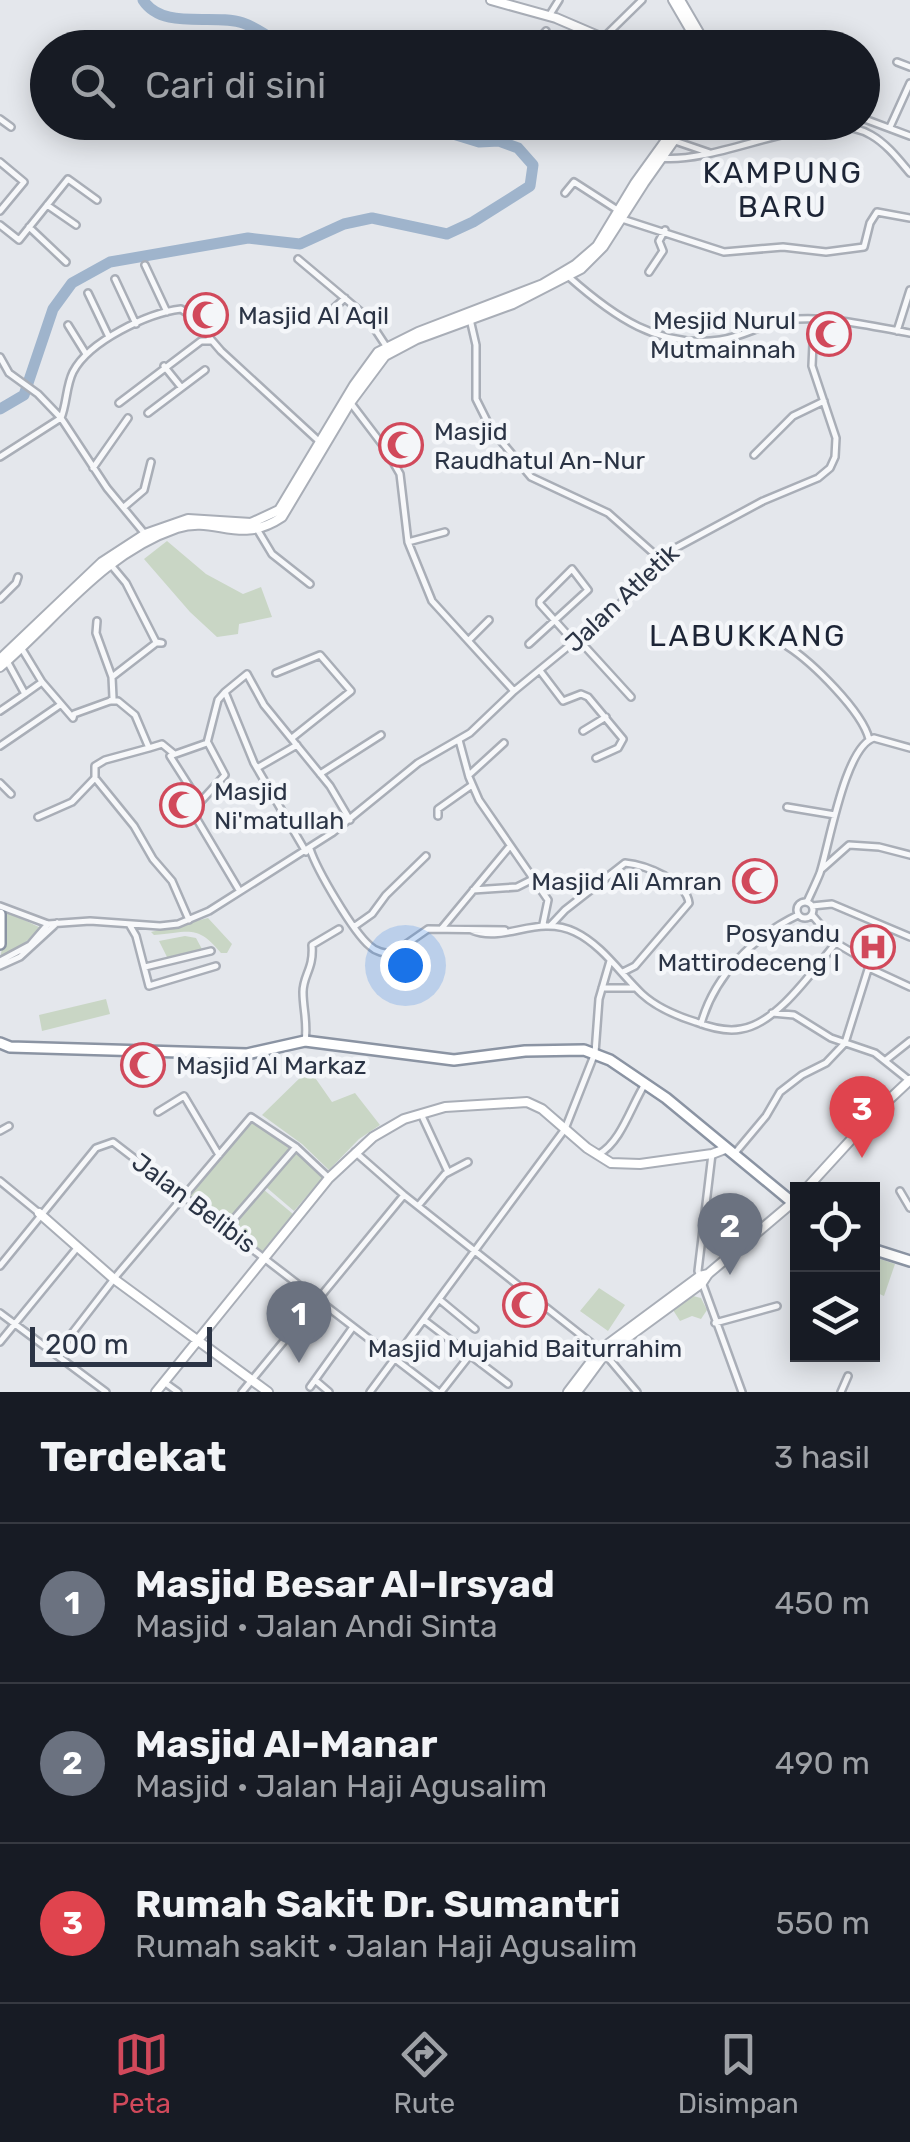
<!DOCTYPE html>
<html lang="id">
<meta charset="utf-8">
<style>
body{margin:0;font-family:Rubik,sans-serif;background:#242831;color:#f1f3f6}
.controls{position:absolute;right:30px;bottom:30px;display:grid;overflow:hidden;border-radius:0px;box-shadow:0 5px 25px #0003}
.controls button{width:90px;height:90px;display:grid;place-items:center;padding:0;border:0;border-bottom:2px solid #363941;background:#171b24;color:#f1f3f6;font:50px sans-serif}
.scale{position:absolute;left:30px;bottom:25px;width:182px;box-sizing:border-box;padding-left:10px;border:5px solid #2b3445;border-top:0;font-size:28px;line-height:35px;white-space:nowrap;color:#2b3445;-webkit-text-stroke:8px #f4f6f9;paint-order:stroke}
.you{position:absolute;left:405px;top:965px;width:35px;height:35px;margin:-25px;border:8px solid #fff;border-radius:50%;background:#1a73e8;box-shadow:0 0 0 15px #1a73e833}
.badge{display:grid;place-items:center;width:65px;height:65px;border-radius:50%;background:#d1495b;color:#fff;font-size:32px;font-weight:700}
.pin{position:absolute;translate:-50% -82px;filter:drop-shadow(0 2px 5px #0008)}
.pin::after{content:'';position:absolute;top:52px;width:35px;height:30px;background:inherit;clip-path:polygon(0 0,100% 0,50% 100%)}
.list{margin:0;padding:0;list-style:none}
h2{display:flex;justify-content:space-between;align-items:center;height:130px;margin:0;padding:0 40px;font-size:42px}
h2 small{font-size:32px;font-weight:400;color:#9ea1a6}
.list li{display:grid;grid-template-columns:65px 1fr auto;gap:30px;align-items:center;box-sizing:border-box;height:160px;padding:0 40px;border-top:2px solid #363941}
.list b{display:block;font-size:38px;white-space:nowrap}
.list p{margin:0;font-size:32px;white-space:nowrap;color:#9ea1a6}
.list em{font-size:32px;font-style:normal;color:#9ea1a6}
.icon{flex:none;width:55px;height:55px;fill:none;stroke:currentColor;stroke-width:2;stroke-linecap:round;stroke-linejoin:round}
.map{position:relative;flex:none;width:910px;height:1392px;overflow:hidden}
.search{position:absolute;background:#171b24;box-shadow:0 5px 25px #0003;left:30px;right:30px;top:30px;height:110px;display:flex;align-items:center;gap:25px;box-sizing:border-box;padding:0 35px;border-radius:55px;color:#9ea1a6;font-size:38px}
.sheet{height:610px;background:#171b24}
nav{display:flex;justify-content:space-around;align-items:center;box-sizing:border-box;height:140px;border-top:2px solid #363941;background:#171b24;font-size:28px;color:#9ea1a6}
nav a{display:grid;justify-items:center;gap:5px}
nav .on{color:#d1495b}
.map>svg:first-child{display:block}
.green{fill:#c9d6c5}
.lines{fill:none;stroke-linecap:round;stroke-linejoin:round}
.river{stroke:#9fb4cc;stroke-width:11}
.street-casing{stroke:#a9aeb7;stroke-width:10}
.secondary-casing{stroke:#a9aeb7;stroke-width:12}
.highway-casing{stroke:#8b94a3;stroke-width:14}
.street{stroke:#f7f8fa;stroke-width:5}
.secondary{stroke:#fff;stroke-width:8}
.highway{stroke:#fff;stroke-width:9}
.labels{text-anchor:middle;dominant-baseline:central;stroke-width:9;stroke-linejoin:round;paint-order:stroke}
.poi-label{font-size:25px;fill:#2b3445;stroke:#f4f6f9;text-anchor:start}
.street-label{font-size:25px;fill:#2b3445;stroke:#f4f6f9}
.quarter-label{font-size:30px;letter-spacing:2.5px;fill:#1d2536;stroke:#f4f6f9}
</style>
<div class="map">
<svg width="910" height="1392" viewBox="0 0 910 1392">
<rect width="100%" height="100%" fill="#e4e7ec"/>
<path class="green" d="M167,541L206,574L243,594L261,587L272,617L239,624L238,634L217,637L190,612L144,559Z
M3,910L41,928L11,955L0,958L6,930Z
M208,918L232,944L227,953H221C197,924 190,932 154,935L151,932Z
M185,936L196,938L203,951L168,959L159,941Z
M106,999L110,1014L42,1031L39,1015Z
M309,1069L332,1102L355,1093L380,1125L359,1139L329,1170L302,1144L262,1115Z
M252,1118L294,1149L225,1225L187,1198Z
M298,1151L324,1176L294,1211L266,1187Z
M263,1189L293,1214L260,1254L228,1229Z
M877,1258L895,1264L884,1296L873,1291V1272Z
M599,1288L625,1305L608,1331L580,1311Z
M693,1296L701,1298L707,1310L701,1319L692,1316L680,1321L673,1310Z"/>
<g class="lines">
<path class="river" d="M143,0C163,31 213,13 243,23C258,28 273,40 286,48
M0,409L24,395L53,309L72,283L110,262L248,238L300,244L344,224L372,218L447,234L473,222L530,186L533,165L518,148L499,141L479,142L414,122"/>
<g class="street-casing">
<path id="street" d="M549,16L559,0
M420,41L445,37L464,48
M531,48L546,31
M593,48L642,0
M897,62L910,67
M862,118L910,136
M0,119L11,127
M890,127L910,83
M675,141L710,153
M660,158C721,165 820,105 871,135C887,144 899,160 910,173
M0,162L24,182L0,211
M565,193L574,182L619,211
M47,205L76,225
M619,218L724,252L783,247L826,252L864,247L870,223L877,212L910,218
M0,225L19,240L68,179L97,200
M29,227L66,262
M298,259L367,317L386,346
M145,265L167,312
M649,272L663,251L659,241L665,230
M569,277C613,316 659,349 720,340C743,337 764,323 787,320C826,315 871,326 910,333
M115,279L136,324
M88,293L109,337
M470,319L476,345V399L491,429L531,477L608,513L660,559
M319,322L345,298
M68,325L86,354
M897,331L910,290
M0,357L9,373L38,394L61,418L107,488L145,534
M164,366L181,387
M350,402L385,448L400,474L408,542L432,601L514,691
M119,403L201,341H210
M148,413L205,370
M754,455L793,416L824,401
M0,457L61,418C67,403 66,386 73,372C89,341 148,313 181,309L190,315L221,351L322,444
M93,468L128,418
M124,507L144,490L151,462
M257,529L272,554L310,584
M408,542L445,532
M111,565L126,583L156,642L162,643H156L112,677
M0,599L16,583L18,577
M97,621L96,633L112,677L113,698L110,701
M469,640L489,620
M579,640L631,697
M529,644L588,590L572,569L540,601V604L575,643
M787,646C812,662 862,711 869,739
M22,649L42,682L73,718L74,714L110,701H118L135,715L149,748L162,744L173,753
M7,661L25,694L42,682
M541,672L563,701L581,694L588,697L623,739L618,748L596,758
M276,673L320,655L351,691L292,738
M225,692L247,674L264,705L330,786L350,820
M0,711L25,694
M583,731L606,717
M459,740L469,777L479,800L548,900L543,924
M208,743L225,775L192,811L239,890
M0,746L60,705
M257,768L297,745
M320,774L381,735
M469,775L504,743
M95,778V766L105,760L149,748
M0,783L11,794
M200,803L170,756L207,743L218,700L225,692L254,763L306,852
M787,807L835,815
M438,816V809L472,785
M38,817L72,802L95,778L134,826L153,859L172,881L189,920
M310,849C317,870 353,932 370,946C376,952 384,953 392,954L428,929L505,930
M822,869L849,845L879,847L910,855
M473,890L517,887L533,879
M797 910a8 8 0 1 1 16 0a8 8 0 1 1-16 0Z
M807,902C811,893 816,883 820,873C829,846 845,746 874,738L910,748
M0,906L48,924L90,921L160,926L178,924L209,911L332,833L418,763L470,733L514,691L620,604L670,551L763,501L818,478L830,468L835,457L836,438L812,366L814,320
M812,906L832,904L910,937
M129,924L136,936L149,986L216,966
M551,925L565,910L625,863C646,865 686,881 689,903L635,966L623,972
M355,926L372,914L386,895L426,856
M442,928L510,846
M471,930C504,944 537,914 575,932C602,945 620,973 642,994C656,1007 677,1016 696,1022C709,1027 726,1032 741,1029C777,1024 813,970 836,943L812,915
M836,943L870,963
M0,961L30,945L48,924
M0,966L20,957L57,923
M145,967L211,951
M869,968L910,987
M602,988H636
M772,1013L794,1015L831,1038L875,1053L910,1081
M701,1024C714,976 754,936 798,915
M305,1041C308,1024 303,1009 303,992C303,975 314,969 312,945L339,929
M886,1060L910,1041
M158,1112L184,1096L219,1155
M422,1116L448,1172
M0,1131L9,1126
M355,1152L404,1195L605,1354L637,1392
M735,1153L766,1116L780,1092L802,1075L826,1063L845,1043L870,963L888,930
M599,1154C621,1142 631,1106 645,1084
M712,1154L698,1271L742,1392
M0,1181L39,1213
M900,1191L910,1208
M418,1206L445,1174L468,1162
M226,1228L296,1147
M0,1266L96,1148L113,1142L438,1392
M440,1300L475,1329
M0,1313L106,1392
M424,1320L508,1384
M715,1323L777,1306
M0,1342L77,1248
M56,1354L117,1275L251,1117L296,1147L329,1178
M315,1380L329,1392
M164,1382L178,1392
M310,1387L353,1327
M242,1392L404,1195
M370,1392L565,1129L595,1053L599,999L610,961
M441,1392L470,1355
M841,1392L848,1376"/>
</g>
<g class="secondary-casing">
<path id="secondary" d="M491,0L556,18L626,48
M673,0L701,48
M680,0L708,48
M0,659L102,562L145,534L188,519L251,523L279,510L354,385L378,352L418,332L543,284L575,265L597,246L635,183L679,122
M0,667C57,618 103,553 177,528C216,515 239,546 282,517L350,403L385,356L417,339L513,304L581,269L603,247L644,183L687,122
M805,1190L879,1109L910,1080
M39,1213L114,1279L268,1392
M156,1392L329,1178L373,1137L404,1119L445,1107L527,1102L542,1109L587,1148L611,1163L640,1164L712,1154L725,1149
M568,1392L600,1350L700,1276L708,1274
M577,1392L605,1354L702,1283L708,1274L798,1198"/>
</g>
<g class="highway-casing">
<path id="highway" d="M0,914V944
M0,1043L10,1047L247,1054L305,1041L454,1060L525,1051L584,1050L610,1060L666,1098L798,1207
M872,1249L910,1261"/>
</g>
<use href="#street" class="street"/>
<use href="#secondary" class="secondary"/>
<use href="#highway" class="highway"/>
</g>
<defs>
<g id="mosque-ring" transform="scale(2.25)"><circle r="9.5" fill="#f4f6f9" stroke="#d1495b" stroke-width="1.5"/><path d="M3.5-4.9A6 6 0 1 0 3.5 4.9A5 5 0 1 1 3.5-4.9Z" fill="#d1495b"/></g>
<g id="hospital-ring" transform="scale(2.25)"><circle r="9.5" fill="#f4f6f9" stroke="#d1495b" stroke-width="1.5"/><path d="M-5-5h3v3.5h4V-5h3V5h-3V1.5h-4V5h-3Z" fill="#d1495b"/></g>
</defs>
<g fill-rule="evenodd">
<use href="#mosque-ring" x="206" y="315"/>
<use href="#mosque-ring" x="829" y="334"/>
<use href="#mosque-ring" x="401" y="445"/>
<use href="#mosque-ring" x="182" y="805"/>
<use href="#mosque-ring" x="755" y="881"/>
<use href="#hospital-ring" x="873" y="947"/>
<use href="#mosque-ring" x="143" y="1065"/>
<use href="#mosque-ring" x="525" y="1305"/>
</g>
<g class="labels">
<g class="poi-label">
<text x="238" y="315">Masjid Al Aqil</text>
<text x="796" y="320" text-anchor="end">Mesjid Nurul<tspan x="796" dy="29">Mutmainnah</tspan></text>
<text x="434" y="431">Masjid<tspan x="434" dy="29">Raudhatul An-Nur</tspan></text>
<text x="214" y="791">Masjid<tspan x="214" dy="29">Ni'matullah</tspan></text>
<text x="722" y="881" text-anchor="end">Masjid Ali Amran</text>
<text x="840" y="933" text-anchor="end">Posyandu<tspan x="840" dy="29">Mattirodeceng I</tspan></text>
<text x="176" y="1065">Masjid Al Markaz</text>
<text x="525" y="1348" text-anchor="middle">Masjid Mujahid Baiturrahim</text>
</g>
<g class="street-label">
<text transform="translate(622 598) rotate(-43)">Jalan Atletik</text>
<text transform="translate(194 1203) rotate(37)">Jalan Belibis</text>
</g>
<g class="quarter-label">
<text x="783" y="173">KAMPUNG<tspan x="783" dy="34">BARU</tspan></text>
<text x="748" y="636">LABUKKANG</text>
</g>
</g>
</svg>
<div class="controls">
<button><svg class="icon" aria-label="locate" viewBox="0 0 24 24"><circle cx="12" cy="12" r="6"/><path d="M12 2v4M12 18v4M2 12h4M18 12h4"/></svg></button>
<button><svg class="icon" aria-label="layers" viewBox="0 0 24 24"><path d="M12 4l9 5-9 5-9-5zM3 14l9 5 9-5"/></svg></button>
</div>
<div class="scale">200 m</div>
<div class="you"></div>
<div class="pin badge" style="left:299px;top:1363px;background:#6b7280">1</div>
<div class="pin badge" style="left:730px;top:1275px;background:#6b7280">2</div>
<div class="pin badge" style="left:862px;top:1158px;background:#e0444e">3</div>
<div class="search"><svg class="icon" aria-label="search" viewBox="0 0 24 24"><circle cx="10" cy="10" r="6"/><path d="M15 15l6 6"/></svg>Cari di sini</div>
</div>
<section class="sheet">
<h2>Terdekat<small>3 hasil</small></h2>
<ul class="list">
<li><span class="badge" style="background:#6b7280">1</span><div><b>Masjid Besar Al-Irsyad</b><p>Masjid · Jalan Andi Sinta</p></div><em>450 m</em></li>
<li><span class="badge" style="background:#6b7280">2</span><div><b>Masjid Al-Manar</b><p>Masjid · Jalan Haji Agusalim</p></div><em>490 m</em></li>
<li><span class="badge" style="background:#e0444e">3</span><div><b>Rumah Sakit Dr. Sumantri</b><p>Rumah sakit · Jalan Haji Agusalim</p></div><em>550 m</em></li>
</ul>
</section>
<nav>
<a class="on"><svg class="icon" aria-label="map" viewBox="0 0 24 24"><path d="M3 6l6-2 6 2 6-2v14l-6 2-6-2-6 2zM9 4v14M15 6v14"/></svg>Peta</a>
<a><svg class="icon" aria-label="directions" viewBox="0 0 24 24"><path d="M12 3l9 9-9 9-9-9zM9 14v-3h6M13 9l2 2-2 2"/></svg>Rute</a>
<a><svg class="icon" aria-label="saved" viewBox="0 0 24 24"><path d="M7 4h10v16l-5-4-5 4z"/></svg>Disimpan</a>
</nav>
